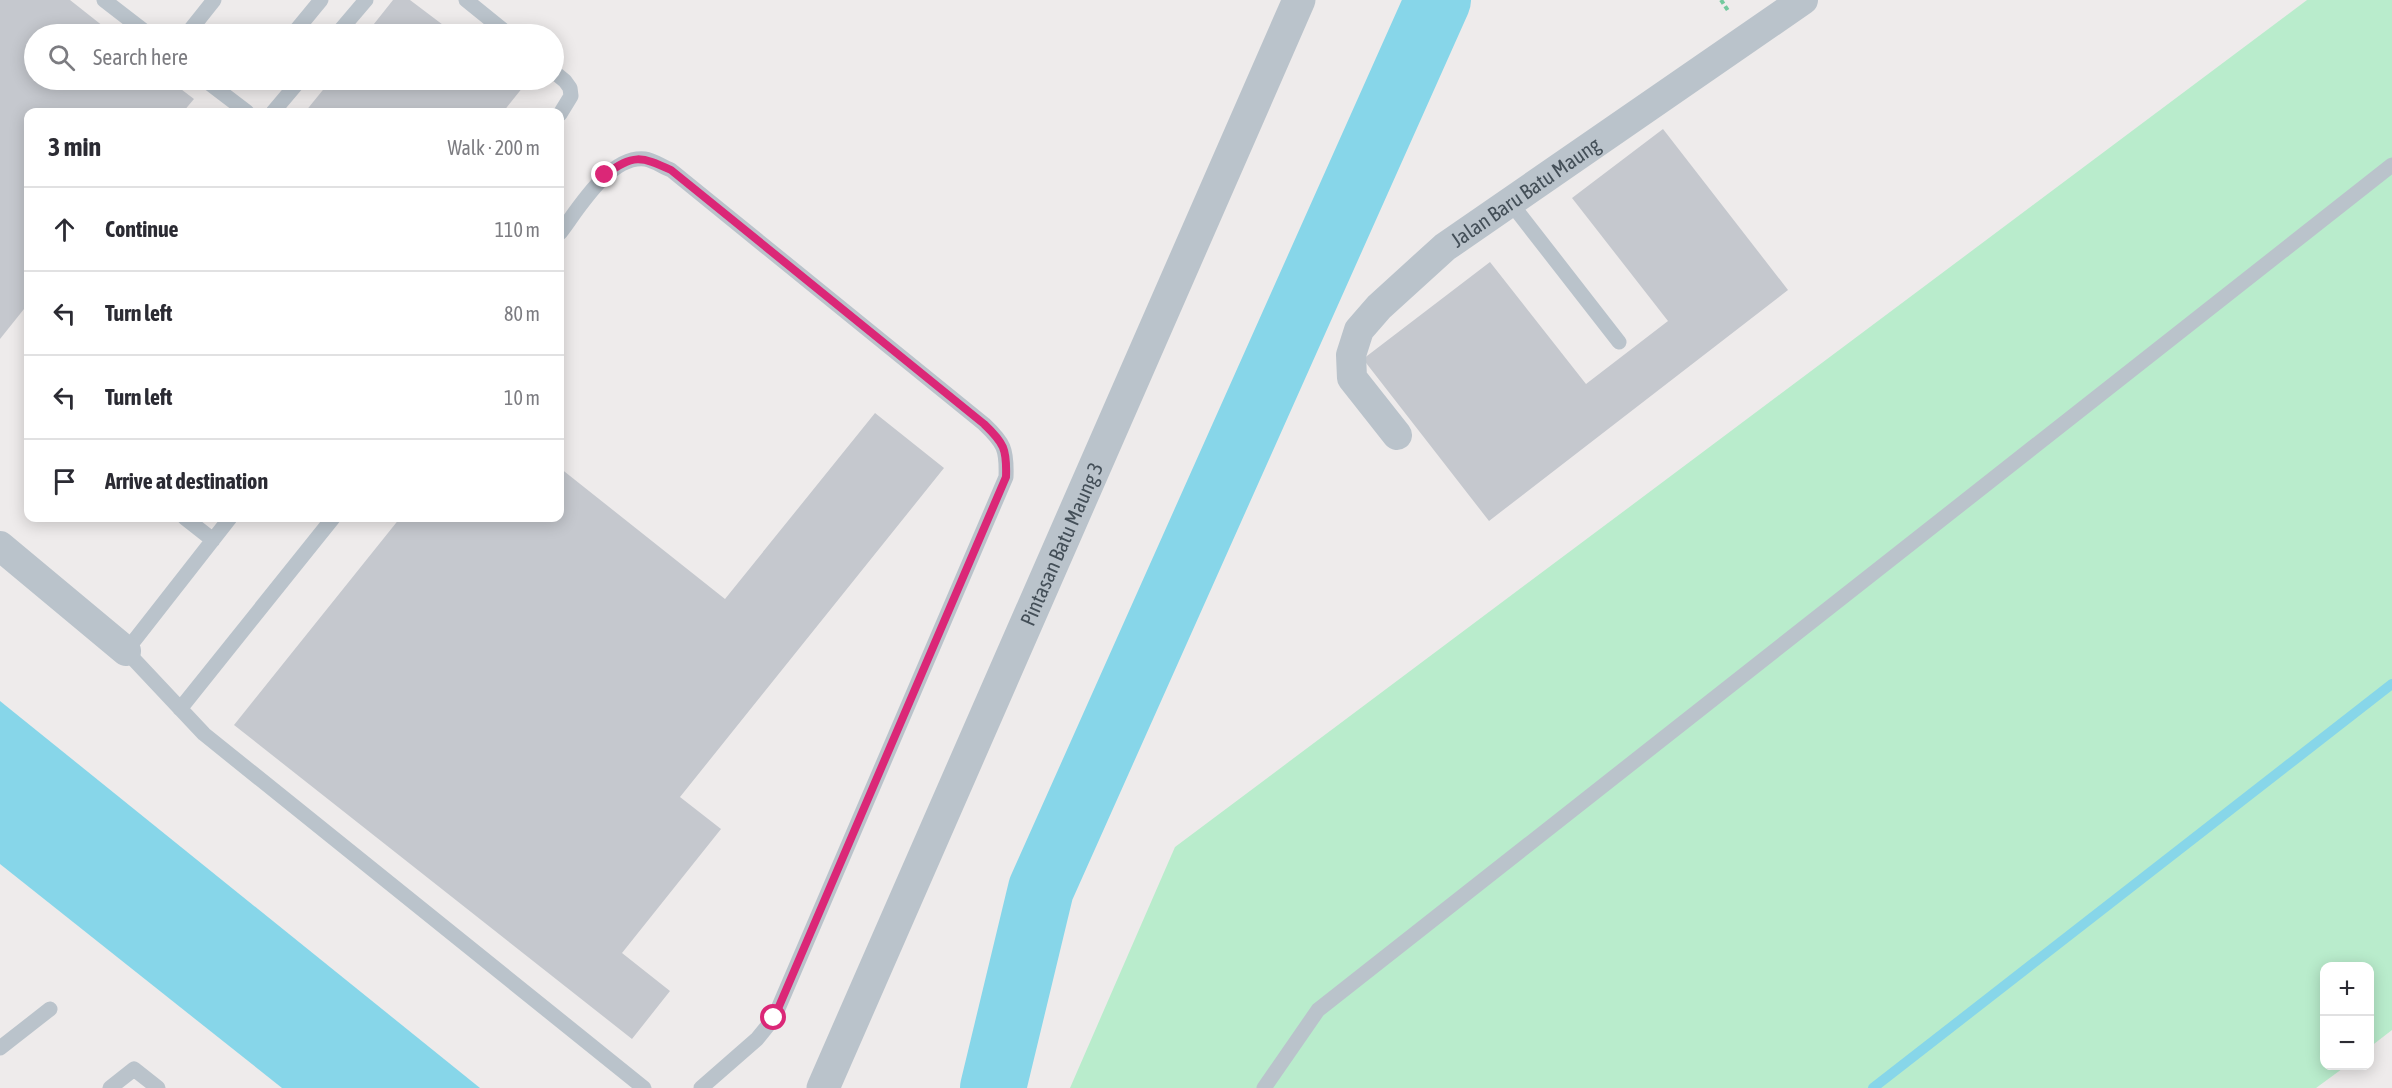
<!DOCTYPE html>
<meta charset="utf-8">
<style>
body{margin:0;font-family:"Asap Condensed",sans-serif;background:#f2f2f3;color:#2b2b33}
.controls{position:absolute;right:18px;bottom:18px;display:grid;overflow:hidden;border-radius:12px;box-shadow:0 3px 15px #0003}
.controls button{width:54px;height:54px;display:grid;place-items:center;padding:0;border:0;border-bottom:2px solid #e1e1e2;background:#fff;color:#2b2b33;font:30px sans-serif}
.stop{position:absolute;width:18px;height:18px;margin:-14px;border:4px solid #db2777;border-radius:50%;background:#fff}
.stop.end{background:#db2777;border-color:#fff;box-shadow:0 2px 6px #0008}
.list{margin:0;padding:0;list-style:none}
h2{display:flex;justify-content:space-between;align-items:center;height:78px;margin:0;padding:0 24px;font-size:26px}
h2 small{font-size:20px;font-weight:400;color:#7c7c81}
.list li{display:grid;grid-template-columns:39px 1fr auto;gap:18px;align-items:center;box-sizing:border-box;height:84px;padding:0 24px;border-top:2px solid #e1e1e2}
.list b{display:block;font-size:22px;white-space:nowrap}
.list em{font-size:20px;font-style:normal;color:#7c7c81}
.icon{flex:none;width:33px;height:33px;fill:none;stroke:currentColor;stroke-width:2;stroke-linecap:round;stroke-linejoin:round}
.map{position:relative;flex:none;width:2392px;height:1088px;overflow:hidden}
.search{position:absolute;background:#fff;box-shadow:0 3px 15px #0003;left:24px;top:24px;width:540px;height:66px;display:flex;align-items:center;gap:15px;box-sizing:border-box;padding:0 21px;border-radius:33px;color:#7c7c81;font-size:22px}
.panel{position:absolute;background:#fff;box-shadow:0 3px 15px #0003;left:24px;top:108px;width:540px;height:414px;border-radius:12px}
.map>svg:first-child{display:block}
.green{fill:#b9eccc}
.water{fill:#87d6e9}
.lines{fill:none;stroke-linecap:round;stroke-linejoin:round}
.stream{stroke:#87d6e9;stroke-width:10}
.river{stroke:#87d6e9;stroke-width:66}
.building{fill:#c5c8ce}
.path{stroke:#72c99d;stroke-width:4;stroke-dasharray:4.5 3;stroke-linecap:butt}
.service{stroke:#bac3cb;stroke-width:15}
.minor{stroke:#bac3cb;stroke-width:30}
.tertiary{stroke:#bac3cb;stroke-width:33}
.route{stroke:#db2777;stroke-width:8}
.labels{text-anchor:middle;dominant-baseline:central;stroke-width:5;stroke-linejoin:round;paint-order:stroke}
.street-label{font-size:21px;fill:#444f58;stroke:#fff}
</style>
<div class="map">
<svg width="2392" height="1088" viewBox="0 0 2392 1088">
<rect width="100%" height="100%" fill="#eeebeb"/>
<path class="green" d="M2307,0H2392V1030L2370,1047V966H2324V1066H2346L2316,1088H1070L1175,847Z"/>
<path class="water" d="M0,701L480,1088H282L0,864Z"/>
<g class="lines">
<path class="stream" d="M1873,1088L2392,684"/>
<path class="river" d="M993,1088L1041,889L1438,0"/>
</g>
<path class="building" d="M0,0H70L113,34H34V80H169L194,99L183,112H28V304L0,339Z
M393,0H410L455,34H366Z
M331,80H514L523,87L503,112H305Z
M1663,129L1788,290L1489,521L1363,359L1490,262L1586,384L1668,321L1572,198Z
M875,413L944,468L680,797L721,829L622,953L670,991L632,1039L234,725L400,518H560V468L725,599Z"/>
<g class="lines">
<path class="path" d="M1721,0L1729,12"/>
<path class="service" d="M104,0L148,34
M466,0L508,34
M187,34L214,0
M293,34L321,0
M337,34L366,0
M554,72L565,81L570,88L571,96L560,114
M205,80L247,112
M273,112L300,80
M1510,202L1619,342
M560,233C579,208 610,155 645,159C653,160 663,167 671,170L984,424C1004,443 1007,449 1006,477L774,1018L757,1039L701,1088
M185,518L213,540
M230,518L126,651L204,734L644,1088
M180,709L333,518
M0,1048L50,1009
M110,1088L134,1069L158,1088
M1264,1088L1318,1010L2392,165"/>
<g class="minor">
<path id="s1" d="M1397,435L1352,378L1351,355L1359,330L1379,307L1445,247L1803,0"/>
<path d="M0,546L126,651"/>
</g>
<path class="tertiary" id="s2" d="M823,1088L1299,0"/>
</g>
<g class="lines">
<path class="route" d="M605,175C633,154 641,156 671,170L984,424C1004,443 1007,449 1006,477L774,1018"/>
</g>
<g class="labels">
<g class="street-label">
<text stroke="none"><textPath href="#s1" startOffset="339">Jalan Baru Batu Maung</textPath></text>
<text stroke="none"><textPath href="#s2" startOffset="594">Pintasan Batu Maung 3</textPath></text>
</g>
</g>
</svg>
<div class="controls">
<button>+</button>
<button>−</button>
</div>
<div class="stop" style="left:774px;top:1018px"></div>
<div class="stop end" style="left:605px;top:175px"></div>
<div class="search"><svg class="icon" aria-label="search" viewBox="0 0 24 24"><circle cx="10" cy="10" r="6"/><path d="M15 15l6 6"/></svg>Search here</div>
<section class="panel">
<h2>3 min<small>Walk · 200 m</small></h2>
<ul class="list">
<li><svg class="icon" aria-label="ahead" viewBox="0 0 24 24"><path d="M12 20V5M6 11l6-6 6 6"/></svg><div><b>Continue</b></div><em>110 m</em></li>
<li><svg class="icon" aria-label="left" viewBox="0 0 24 24"><path d="M17 20v-9H6M10 6l-5 5 5 5"/></svg><div><b>Turn left</b></div><em>80 m</em></li>
<li><svg class="icon" aria-label="left" viewBox="0 0 24 24"><path d="M17 20v-9H6M10 6l-5 5 5 5"/></svg><div><b>Turn left</b></div><em>10 m</em></li>
<li><svg class="icon" aria-label="arrive" viewBox="0 0 24 24"><path d="M6 21V4h12l-3 4 3 4H6"/></svg><div><b>Arrive at destination</b></div></li>
</ul>
</section>
</div>
